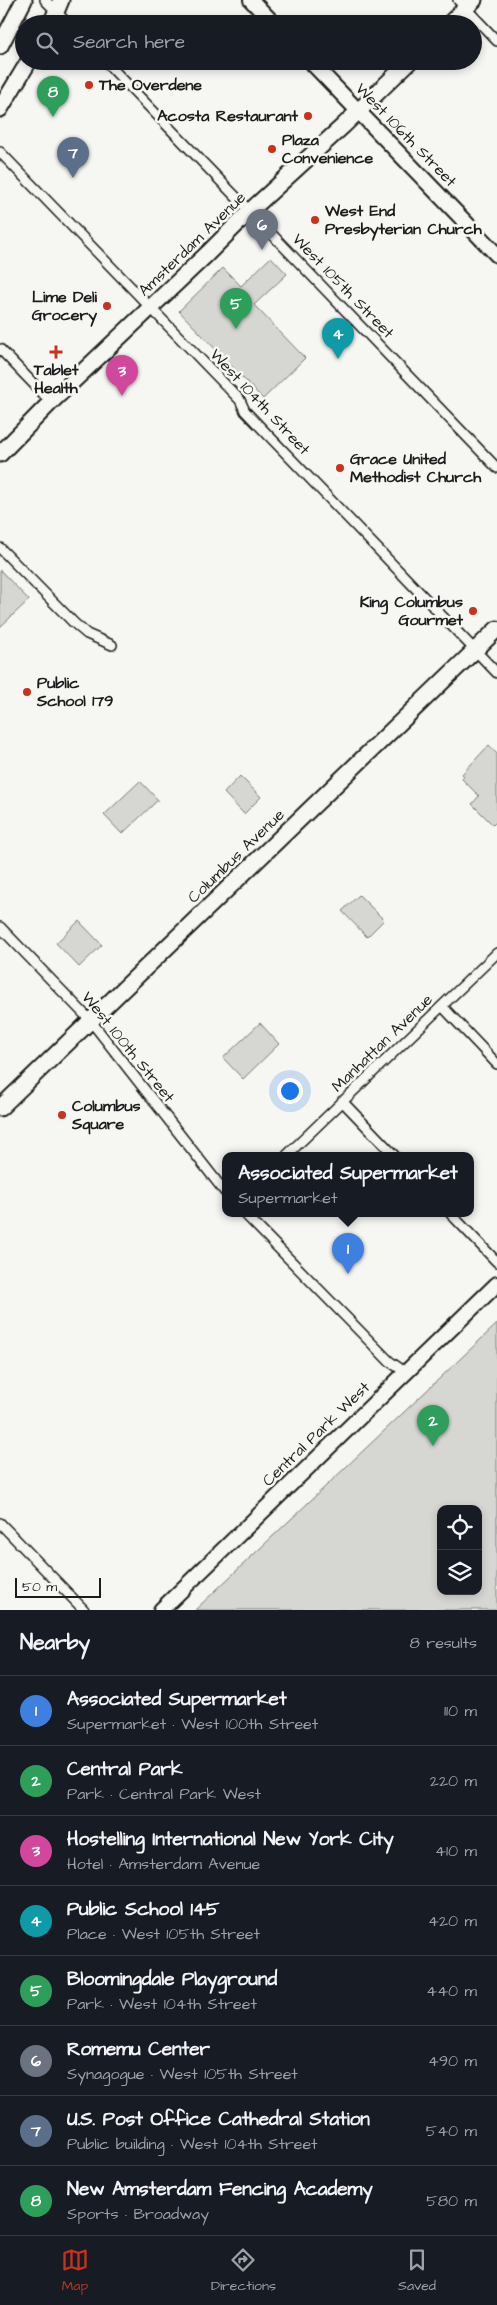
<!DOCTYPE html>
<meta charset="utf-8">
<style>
body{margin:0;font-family:"Architects Daughter",sans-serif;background:#20242c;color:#f1f3f6}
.controls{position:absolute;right:15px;bottom:15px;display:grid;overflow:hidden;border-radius:10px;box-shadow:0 2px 8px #0003}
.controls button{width:45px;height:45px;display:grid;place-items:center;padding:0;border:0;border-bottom:1px solid #363941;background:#171b24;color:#f1f3f6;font:25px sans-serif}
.scale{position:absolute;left:15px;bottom:12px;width:86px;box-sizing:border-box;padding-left:5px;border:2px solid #1c1c1c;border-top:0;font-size:14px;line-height:18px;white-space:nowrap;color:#1c1c1c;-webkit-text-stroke:4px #f6f6f2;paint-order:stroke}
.you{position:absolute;left:289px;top:1090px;width:18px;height:18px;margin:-12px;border:4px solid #fff;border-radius:50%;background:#1a73e8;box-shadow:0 0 0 8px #1a73e833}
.badge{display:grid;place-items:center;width:32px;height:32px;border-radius:50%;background:#c8321e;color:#fff;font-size:16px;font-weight:700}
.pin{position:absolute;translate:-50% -41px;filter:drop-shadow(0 1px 2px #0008)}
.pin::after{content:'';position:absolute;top:26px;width:18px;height:15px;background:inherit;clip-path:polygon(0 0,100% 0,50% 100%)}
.popup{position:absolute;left:222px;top:1152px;width:252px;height:65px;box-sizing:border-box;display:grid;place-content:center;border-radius:10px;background:#171b24;filter:drop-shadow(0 1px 4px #0005);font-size:16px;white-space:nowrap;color:#9ea1a6}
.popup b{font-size:19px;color:#f1f3f6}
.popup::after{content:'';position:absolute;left:50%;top:100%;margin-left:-10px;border:10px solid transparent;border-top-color:#171b24}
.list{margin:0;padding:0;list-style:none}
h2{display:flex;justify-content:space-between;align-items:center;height:65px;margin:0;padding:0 20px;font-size:21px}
h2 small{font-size:16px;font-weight:400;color:#9ea1a6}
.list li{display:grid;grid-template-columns:32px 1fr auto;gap:15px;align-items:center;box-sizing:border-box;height:70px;padding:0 20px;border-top:1px solid #363941}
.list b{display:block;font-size:19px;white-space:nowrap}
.list p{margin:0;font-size:16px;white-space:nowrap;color:#9ea1a6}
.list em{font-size:16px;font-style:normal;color:#9ea1a6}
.icon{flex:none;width:28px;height:28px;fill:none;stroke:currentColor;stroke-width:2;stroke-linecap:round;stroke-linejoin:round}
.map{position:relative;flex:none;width:497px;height:1610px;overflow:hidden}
.search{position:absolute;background:#171b24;box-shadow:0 2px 8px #0003;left:15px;right:15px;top:15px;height:55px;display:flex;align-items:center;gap:12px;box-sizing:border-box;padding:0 18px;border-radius:28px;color:#9ea1a6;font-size:19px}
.sheet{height:625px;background:#171b24}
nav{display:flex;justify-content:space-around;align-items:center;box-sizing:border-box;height:70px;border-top:1px solid #363941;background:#171b24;font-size:14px;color:#9ea1a6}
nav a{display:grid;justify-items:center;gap:2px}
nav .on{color:#c8321e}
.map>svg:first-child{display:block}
.green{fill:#d6d6d2;stroke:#797977;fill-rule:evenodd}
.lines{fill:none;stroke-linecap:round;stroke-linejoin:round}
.minor-casing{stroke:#1c1c1c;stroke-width:12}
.secondary-casing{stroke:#1c1c1c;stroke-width:18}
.primary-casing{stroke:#1c1c1c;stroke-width:19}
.minor{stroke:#f6f6f2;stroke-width:9}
.secondary{stroke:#f6f6f2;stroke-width:14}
.primary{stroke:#f6f6f2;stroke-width:15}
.poi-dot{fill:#c8321e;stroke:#f6f6f2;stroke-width:2}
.labels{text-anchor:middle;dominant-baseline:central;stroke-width:5;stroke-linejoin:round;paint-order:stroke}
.poi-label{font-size:16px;font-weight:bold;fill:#1c1c1c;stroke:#f6f6f2;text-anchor:start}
.street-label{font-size:16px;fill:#1c1c1c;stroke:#f6f6f2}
</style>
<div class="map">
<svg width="497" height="1610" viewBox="0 0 497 1610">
<rect width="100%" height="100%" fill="#f6f6f2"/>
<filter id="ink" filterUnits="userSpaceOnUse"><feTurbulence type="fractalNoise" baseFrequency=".02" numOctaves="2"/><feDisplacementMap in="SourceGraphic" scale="10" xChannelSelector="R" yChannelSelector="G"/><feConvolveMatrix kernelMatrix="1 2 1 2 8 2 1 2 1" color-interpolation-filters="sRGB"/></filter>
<g filter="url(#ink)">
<path class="green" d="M271,257L287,274L254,305L305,358L263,399L179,311L223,268L241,286Z
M0,570L29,600L0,627Z
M489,745L497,754V821L493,825L472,804L479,796L462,779L464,776L462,774Z
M240,776L261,797L244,814L224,793Z
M140,781L158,800L122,834L104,815Z
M359,895L384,920L367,937L342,911Z
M79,921L102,945L79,967L56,943Z
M260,1023L279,1044L243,1079L223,1058Z
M497,1324V1610H195ZM441,1509H478V1591H441Z"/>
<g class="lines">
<g class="minor-casing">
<path id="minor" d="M45,0L68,24
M458,0L497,41
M105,61L497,468
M0,152L240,400L245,411L497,673
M0,349L51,402
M0,548L74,623L87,634L112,645
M0,927L90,1020L225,1192
M442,1006L497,1064
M342,1101L394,1155
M287,1155L497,953
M244,1213L389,1361L405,1372
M450,1213L497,1262
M0,1523L84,1610"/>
</g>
<g class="secondary-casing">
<path id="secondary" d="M251,0L274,24
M310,61L497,255
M161,1610L497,1284"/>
</g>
<g class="primary-casing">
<path id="primary" d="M51,24L61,0
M449,24L474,0
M0,46L24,0
M0,109L29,61
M0,454L51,402L207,254L250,211L343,126L410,61
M0,1108L497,629"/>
</g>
<use href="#minor" class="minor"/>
<use href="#secondary" class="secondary"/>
<use href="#primary" class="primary"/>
</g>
</g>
<g class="poi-dot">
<circle cx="89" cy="85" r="5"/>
<circle cx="308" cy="116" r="5"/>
<circle cx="272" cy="149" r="5"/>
<circle cx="315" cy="220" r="5"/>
<circle cx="107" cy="306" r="5"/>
<path d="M53.5 344.5h5v5h5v5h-5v5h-5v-5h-5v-5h5z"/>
<circle cx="340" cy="468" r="5"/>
<circle cx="473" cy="611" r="5"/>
<circle cx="27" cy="692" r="5"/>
<circle cx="62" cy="1115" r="5"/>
</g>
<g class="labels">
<g class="poi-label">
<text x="99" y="85">The Overdene</text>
<text x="298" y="116" text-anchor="end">Acosta Restaurant</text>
<text x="282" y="140">Plaza<tspan x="282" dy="18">Convenience</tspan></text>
<text x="325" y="211">West End<tspan x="325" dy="18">Presbyterian Church</tspan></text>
<text x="97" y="297" text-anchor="end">Lime Deli<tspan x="97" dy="18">Grocery</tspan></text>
<text x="56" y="370" text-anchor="middle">Tablet<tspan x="56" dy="18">Health</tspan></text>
<text x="350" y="459">Grace United<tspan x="350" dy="18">Methodist Church</tspan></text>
<text x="463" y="602" text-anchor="end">King Columbus<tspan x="463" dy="18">Gourmet</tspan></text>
<text x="37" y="683">Public<tspan x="37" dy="18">School 179</tspan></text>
<text x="72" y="1106">Columbus<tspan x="72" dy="18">Square</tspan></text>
</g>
<g class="street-label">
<text transform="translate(406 135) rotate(46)">West 106th Street</text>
<text transform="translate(192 244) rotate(-44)">Amsterdam Avenue</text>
<text transform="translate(343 286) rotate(46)">West 105th Street</text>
<text transform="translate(260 402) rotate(47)">West 104th Street</text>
<text transform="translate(236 856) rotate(-44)">Columbus Avenue</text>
<text transform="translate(382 1043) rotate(-44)">Manhattan Avenue</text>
<text transform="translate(128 1047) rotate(51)">West 100th Street</text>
<text transform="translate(316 1434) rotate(-44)">Central Park West</text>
</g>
</g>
</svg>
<div class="controls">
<button><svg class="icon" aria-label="locate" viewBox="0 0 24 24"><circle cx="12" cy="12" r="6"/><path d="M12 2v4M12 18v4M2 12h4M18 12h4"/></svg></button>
<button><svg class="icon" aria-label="layers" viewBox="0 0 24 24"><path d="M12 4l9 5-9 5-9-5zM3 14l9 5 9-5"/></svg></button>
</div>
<div class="scale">50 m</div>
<div class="you"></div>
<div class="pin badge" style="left:348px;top:1274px;background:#3f7fe0">1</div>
<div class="popup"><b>Associated Supermarket</b>Supermarket</div>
<div class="pin badge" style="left:433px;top:1446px;background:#2e9e5b">2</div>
<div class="pin badge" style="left:122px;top:396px;background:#d1479c">3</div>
<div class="pin badge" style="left:338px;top:359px;background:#0f9aa8">4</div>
<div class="pin badge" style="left:236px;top:329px;background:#2e9e5b">5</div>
<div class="pin badge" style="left:262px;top:250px;background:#6b7280">6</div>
<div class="pin badge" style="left:73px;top:178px;background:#5c6f8a">7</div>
<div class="pin badge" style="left:53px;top:117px;background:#2e9e5b">8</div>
<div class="search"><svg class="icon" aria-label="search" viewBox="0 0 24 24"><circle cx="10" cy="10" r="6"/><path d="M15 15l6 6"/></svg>Search here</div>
</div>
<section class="sheet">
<h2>Nearby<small>8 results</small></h2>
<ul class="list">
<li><span class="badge" style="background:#3f7fe0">1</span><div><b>Associated Supermarket</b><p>Supermarket · West 100th Street</p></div><em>110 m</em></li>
<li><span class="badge" style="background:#2e9e5b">2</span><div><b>Central Park</b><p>Park · Central Park West</p></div><em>220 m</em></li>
<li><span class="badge" style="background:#d1479c">3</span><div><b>Hostelling International New York City</b><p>Hotel · Amsterdam Avenue</p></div><em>410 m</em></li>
<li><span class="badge" style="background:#0f9aa8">4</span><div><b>Public School 145</b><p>Place · West 105th Street</p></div><em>420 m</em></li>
<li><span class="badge" style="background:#2e9e5b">5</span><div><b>Bloomingdale Playground</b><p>Park · West 104th Street</p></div><em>440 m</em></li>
<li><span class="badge" style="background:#6b7280">6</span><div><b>Romemu Center</b><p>Synagogue · West 105th Street</p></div><em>490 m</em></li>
<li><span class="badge" style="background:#5c6f8a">7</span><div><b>U.S. Post Office Cathedral Station</b><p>Public building · West 104th Street</p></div><em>540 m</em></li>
<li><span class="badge" style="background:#2e9e5b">8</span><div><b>New Amsterdam Fencing Academy</b><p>Sports · Broadway</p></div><em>580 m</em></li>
</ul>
</section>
<nav>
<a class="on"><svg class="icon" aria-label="map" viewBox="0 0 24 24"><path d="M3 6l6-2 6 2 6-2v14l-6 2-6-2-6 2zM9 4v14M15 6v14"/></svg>Map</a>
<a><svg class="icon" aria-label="directions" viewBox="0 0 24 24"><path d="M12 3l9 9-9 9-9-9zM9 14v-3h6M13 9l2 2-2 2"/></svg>Directions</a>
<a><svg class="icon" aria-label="saved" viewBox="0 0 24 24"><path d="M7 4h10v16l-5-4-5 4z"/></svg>Saved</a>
</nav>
